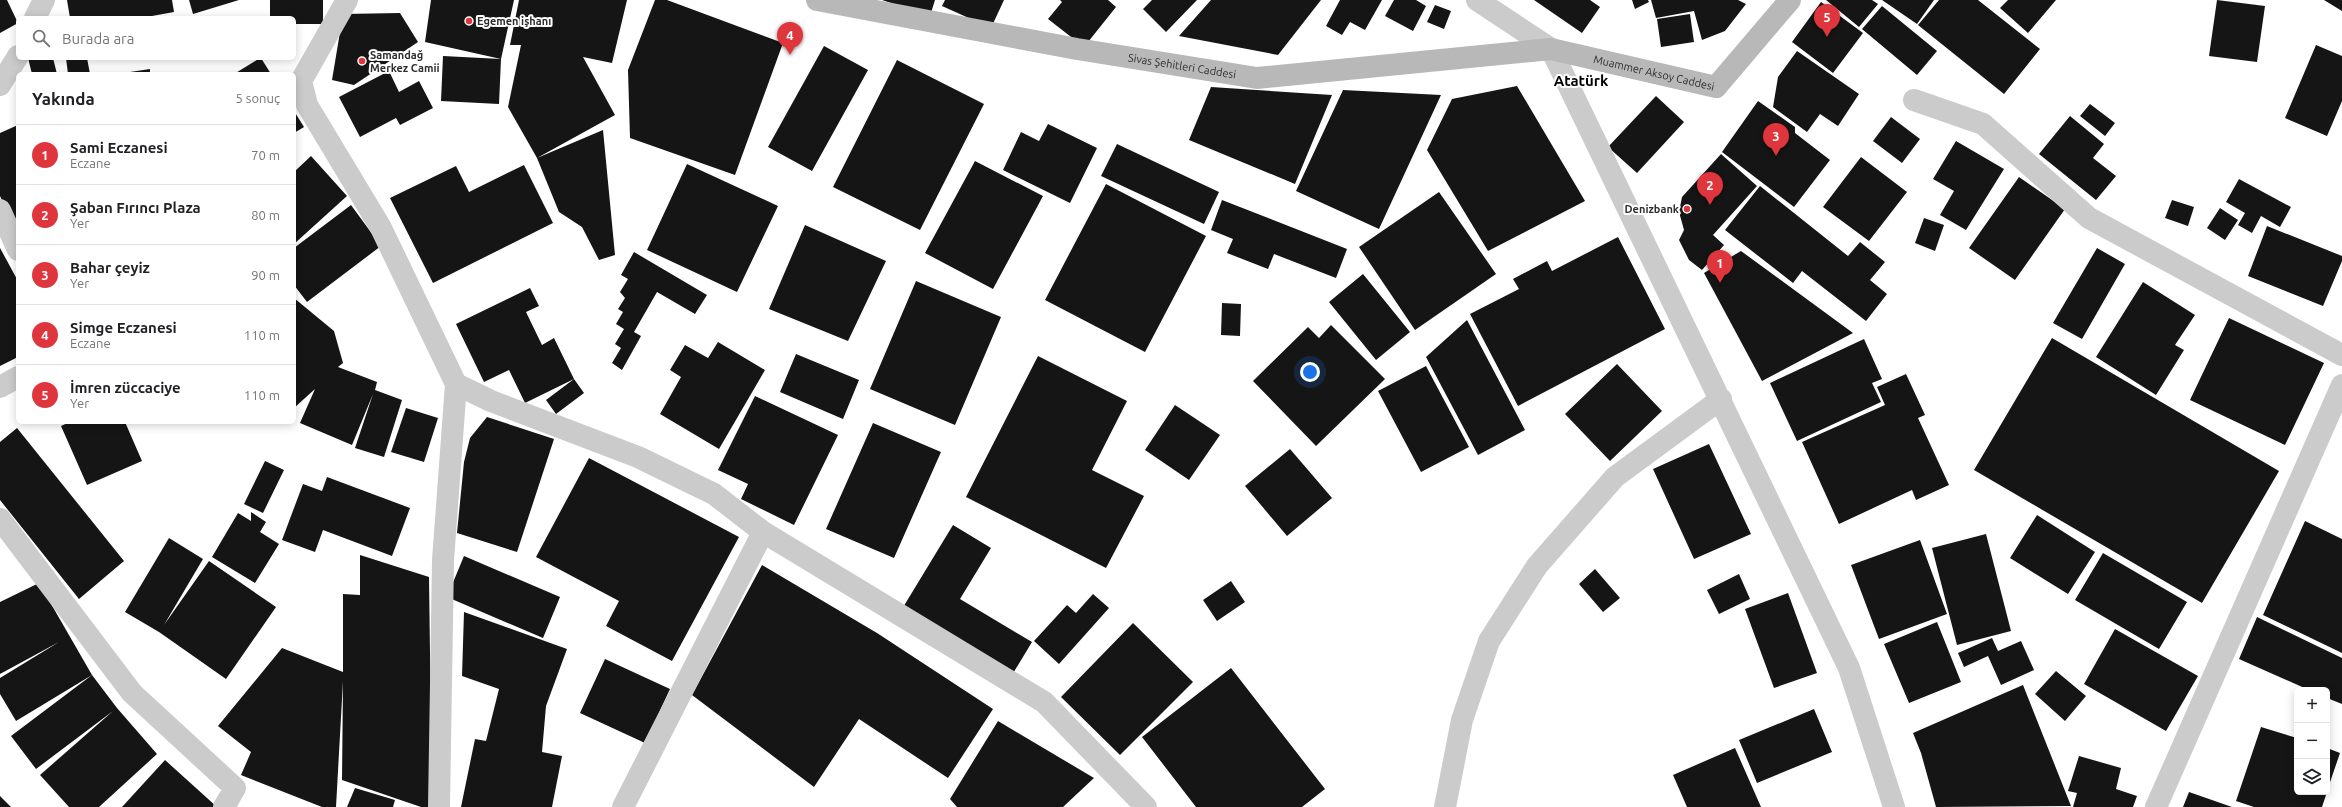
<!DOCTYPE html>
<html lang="tr">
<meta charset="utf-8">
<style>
body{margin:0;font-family:Ubuntu,sans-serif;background:#f2f2f2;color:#202124}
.controls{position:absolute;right:12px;bottom:12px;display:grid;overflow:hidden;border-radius:6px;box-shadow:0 2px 10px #0003}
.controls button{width:36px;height:36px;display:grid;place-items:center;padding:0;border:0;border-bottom:1px solid #e0e0e0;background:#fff;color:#202124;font:20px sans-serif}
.you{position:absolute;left:1310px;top:372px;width:14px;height:14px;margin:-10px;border:3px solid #fff;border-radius:50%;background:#1a73e8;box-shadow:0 0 0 6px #1a73e833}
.badge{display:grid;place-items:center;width:26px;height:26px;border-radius:50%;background:#de363c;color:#fff;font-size:13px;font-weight:700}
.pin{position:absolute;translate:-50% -33px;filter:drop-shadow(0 1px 2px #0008)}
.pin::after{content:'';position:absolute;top:21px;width:14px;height:12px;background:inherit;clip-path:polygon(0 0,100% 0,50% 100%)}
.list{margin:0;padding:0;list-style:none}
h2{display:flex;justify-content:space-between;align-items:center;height:52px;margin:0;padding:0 16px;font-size:17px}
h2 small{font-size:13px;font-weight:400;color:#757577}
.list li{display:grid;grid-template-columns:26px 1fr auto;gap:12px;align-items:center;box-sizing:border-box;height:60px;padding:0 16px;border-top:1px solid #e0e0e0}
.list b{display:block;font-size:15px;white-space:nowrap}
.list p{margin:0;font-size:13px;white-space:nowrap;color:#757577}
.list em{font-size:13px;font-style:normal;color:#757577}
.icon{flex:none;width:22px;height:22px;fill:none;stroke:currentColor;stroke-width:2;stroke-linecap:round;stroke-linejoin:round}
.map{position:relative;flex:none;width:2342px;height:807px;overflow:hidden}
.search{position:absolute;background:#fff;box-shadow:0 2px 10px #0003;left:16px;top:16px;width:280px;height:44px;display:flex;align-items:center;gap:10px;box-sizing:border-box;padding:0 14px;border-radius:6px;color:#757577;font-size:15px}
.panel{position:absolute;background:#fff;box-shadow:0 2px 10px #0003;left:16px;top:72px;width:280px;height:352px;border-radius:6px}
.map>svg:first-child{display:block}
.building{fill:#151515}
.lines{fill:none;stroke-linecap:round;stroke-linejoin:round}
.street{stroke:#cbcbcb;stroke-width:22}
.secondary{stroke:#b8b8b8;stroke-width:22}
.poi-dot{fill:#de363c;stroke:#fff;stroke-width:1.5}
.labels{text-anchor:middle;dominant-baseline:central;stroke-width:4;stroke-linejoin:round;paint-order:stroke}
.poi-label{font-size:11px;font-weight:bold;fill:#2e2e2e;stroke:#fff;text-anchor:start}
.street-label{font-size:11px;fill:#2e2e2e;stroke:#fff}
.district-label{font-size:15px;font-weight:bold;fill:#000;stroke:#fff}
</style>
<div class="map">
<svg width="2342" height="807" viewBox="0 0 2342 807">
<rect width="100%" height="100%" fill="#fff"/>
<path class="building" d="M0,0H7L18,23L0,33Z
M67,0H172L174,12L141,18H70Z
M189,0H239L193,14Z
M270,0H323V24H294V18H270Z
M431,0H514L501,59L425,42Z
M519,0H627L612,63L583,57L615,115L537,158L508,107L521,45H510Z
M655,0H667L783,43L735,175L630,138L628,70Z
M882,0H935L930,16Z
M945,0H1004L991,28L942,6Z
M1060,0H1108L1116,7L1084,47L1048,19L1062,2Z
M1152,0H1197L1166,32L1143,9Z
M1211,0H1321L1278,55L1179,36Z
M1340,0H1382L1365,30L1350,22L1342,35L1326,26Z
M1394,0H1416L1426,6L1413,31L1385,16Z
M1534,0H1590L1600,7L1582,33Z
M1632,0H1648L1649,2L1635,9Z
M1651,0H1738L1746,4L1725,31L1702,40L1694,11L1656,18Z
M1826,0H1872L1878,4L1859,27Z
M1882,0H1934L1917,24Z
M1939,0H1978L2040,49L2004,94L1918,25Z
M2008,0H2056L2028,33L2000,8Z
M2217,0L2265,6L2257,62L2209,56Z
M2324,0H2342V11Z
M1821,2L1863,33L1833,73L1792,42Z
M1435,5L1451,11L1444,29L1427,22Z
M1882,6L1937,51L1917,75L1862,29Z
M400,13L418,42L354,85L332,80L343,14Z
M1690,14L1694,42L1661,47L1657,19Z
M2316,45L2342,56V101L2327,136L2285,118Z
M824,46L868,70L812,171L768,147Z
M1797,51L1859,94L1838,126L1820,114L1807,132L1773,107L1778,77Z
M443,56L501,59L499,104L441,101Z
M28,58H53L57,74H32Z
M66,58H87L90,74H68Z
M261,58L271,74H234L260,58Z
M897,60L984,104L920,230L833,187Z
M150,69V74H130V72Z
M389,71L399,92L419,81L433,108L400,125L396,118L360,137L339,97Z
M1517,86L1585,201L1488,251L1427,150L1452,99Z
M1211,87L1332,95L1295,184L1189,140Z
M1343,90L1441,95L1379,229L1296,191Z
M1656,96L1684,122L1637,173L1608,147Z
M1758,101L1795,127V133L1830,160L1794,207L1722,152Z
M2090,104L2115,123L2105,136L2080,116Z
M294,111L304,127L294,133Z
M2070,116L2104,144L2093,158L2116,176L2096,200L2039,154Z
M1891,117L1920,139L1902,163L1873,141Z
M1048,124L1097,148L1070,203L1003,170L1021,132L1039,141Z
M18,125V236L0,196V133Z
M603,130L615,255L599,260L582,227L559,212L537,158Z
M1956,141L2004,169L1966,230L1940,215L1954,191L1933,179Z
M1117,144L1219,192L1204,224L1101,176Z
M1721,154L1757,186L1713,235L1724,245L1702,270L1689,260L1679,240L1684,230L1679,212L1682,197Z
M311,156L347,196L294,244V172Z
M1861,157L1907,192L1869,241L1823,207Z
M975,161L1043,196L993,289L925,253Z
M687,164L778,206L737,292L647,250Z
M524,165L553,223L433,283L390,198L456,166L469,192Z
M2019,177L2065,209L2015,280L1969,248Z
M2239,179L2291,207L2280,227L2261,216L2252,233L2238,225L2245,213L2226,202Z
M1106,184L1206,236L1145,352L1045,300Z
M1760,186L1848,256L1860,242L1885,262L1870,280L1887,294L1866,321L1802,271L1793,283L1725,230Z
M1439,192L1496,274L1415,330L1359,247Z
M1222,200L1347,249L1336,278L1274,254L1268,269L1227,253L1233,239L1211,230Z
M2172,200L2194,207L2188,226L2165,218Z
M351,205L381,246L307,302L294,285V248Z
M2220,208L2238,220L2225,240L2207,228Z
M1924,218L1944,225L1935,251L1915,243Z
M805,225L886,261L848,341L769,309Z
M2267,226L2342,256V261L2323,306L2248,276Z
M1618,237L1665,329L1518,406L1470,314L1519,289L1513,279L1547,261L1552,271Z
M0,248L18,281V357L0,366Z
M2097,248L2125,264L2082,339L2053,323Z
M1741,251L1853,333L1762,381L1704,273Z
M634,252L707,295L695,314L657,292L634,332L641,336L622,370L612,363L621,348L615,344L624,329L616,324L623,312L618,309L625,298L620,292L628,279L621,275Z
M1363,274L1410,332L1376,360L1329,302Z
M916,281L1001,317L955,425L870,389Z
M2143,282L2195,315L2175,345L2184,350L2156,395L2096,357Z
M530,288L539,306L526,312L542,345L554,338L574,379L525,403L509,370L484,382L456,324Z
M294,298L334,331L343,363L338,367L377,382L375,390L402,400L384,457L355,448L373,394L352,445L300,423L315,389L294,408Z
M1222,303L1241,304L1240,336L1221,335Z
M2229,318L2324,363L2285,445L2190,400Z
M1467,320L1525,430L1478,455L1426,357Z
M1331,325L1385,379L1316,446L1253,381L1308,327L1319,338Z
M2052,338L2279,471L2202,603L1974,470Z
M1864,339L1882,379L1872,383L1881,402L1797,441L1770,383Z
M718,342L765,370L719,449L660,414L681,377L670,370L685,345L708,358Z
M796,354L859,380L843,419L780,392Z
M1038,356L1127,401L1092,470L1144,496L1106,568L966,497Z
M1617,364L1662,411L1610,461L1565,414Z
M1426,366L1469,447L1421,472L1378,391Z
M1906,374L1925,415L1918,418L1949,485L1916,500L1912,490L1839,524L1802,442L1885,405L1877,387Z
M574,379L584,393L556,414L546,400Z
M755,396L838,435L794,525L741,499L748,484L718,470Z
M1175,405L1220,435L1189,480L1145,450Z
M406,408L438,418L424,462L391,452Z
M487,417L554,439L517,552L457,533L464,462L470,438Z
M70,422H125L142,461L87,485L61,426Z
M873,423L941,452L894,558L826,529Z
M17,428L124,561L79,599L0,500V442Z
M1709,444L1751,534L1694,559L1653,469Z
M1290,449L1332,498L1287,536L1245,486Z
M589,458L739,537L672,661L606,626L619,601L536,557Z
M265,461L284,470L263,513L244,504Z
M327,477L410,508L392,556L323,530L315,552L282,540L303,484L322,491Z
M251,512L266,522L260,532L279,544L255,583L212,557L238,513L251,521Z
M2037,515L2095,552L2068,594L2010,558Z
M2305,521L2342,539V653L2263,615Z
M953,525L991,548L960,599L1032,642L1012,675L902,609Z
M1986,534L2011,631L1957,645L1932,548Z
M169,538L203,559L164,625L209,561L276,607L226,679L159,632L125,612Z
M1920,540L1947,614L1879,639L1851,565Z
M2103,553L2187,602L2159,649L2075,600Z
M360,555L429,577L432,807H421L342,780L343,681L336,807H322L241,775L251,752L218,726L282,648L343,672V594L360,595Z
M464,556L560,597L543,638L447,597Z
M762,565L877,633L993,709L948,778L859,719L814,787L692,695Z
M1595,569L1620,598L1603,612L1579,584Z
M1739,574L1750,599L1719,614L1707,590Z
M1231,581L1245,602L1217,621L1203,600Z
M39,583L92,675L16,721L0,694V678L59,642L0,674V602Z
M1788,593L1817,673L1774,688L1745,609Z
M1093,594L1109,608L1059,664L1034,641L1067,605L1076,613Z
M464,612L567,649L546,706L542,752L562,756L552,807H461L475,739L486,741L499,689L462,676Z
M2257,617L2342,658V704L2327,698V690H2309L2239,659Z
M1937,622L1961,682L1909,703L1884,644Z
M1133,623L1193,682L1120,755L1061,697Z
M2115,629L2198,676L2166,731L2084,684Z
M1992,638L1998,651L2021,641L2034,670L2001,685L1988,656L1964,667L1958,653Z
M605,659L670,689L645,743L580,713Z
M1231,668L1325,789L1302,807H1196L1142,737Z
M2056,671L2086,696L2065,721L2035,694Z
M92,675L117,708L157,754L99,807H69L40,775L113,711L36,769L11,736Z
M2023,685L2071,806L1936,807L1921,753L1913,733Z
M1814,709L1832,752L1757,783L1739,740Z
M998,721L1094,778L1063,807H957L950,799Z
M2261,727L2297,738V792H2327L2322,807H2254L2236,801Z
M1735,748L1761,807H1687L1673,775Z
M2327,748L2340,753L2327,791Z
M2079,756L2121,768L2116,789L2137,796L2133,807H2073L2077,793L2068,791Z
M165,760L217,807H122Z
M355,788L395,800L393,807H347Z
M2189,792L2232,807H2183Z
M0,796L11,807H0Z"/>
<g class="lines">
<path class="street" d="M347,0L301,81L307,105L381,228L456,384L443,560L439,807
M1477,0L1551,49L1849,668L1894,807
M35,18L44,0
M0,85L18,56
M1914,100L1983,124L2089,218L2342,355
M0,210L18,250
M456,384L491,401L638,457L714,494L763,532L1044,702L1146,807
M0,387L18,377
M0,519L132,693L235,788L224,807
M623,807L763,532
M1445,807L1462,720L1489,641L1537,566L1615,477L1721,399
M2156,807L2342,385"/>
<path class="secondary" id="s1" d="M817,0L1077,49L1257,78L1551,49L1716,87L1790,0"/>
</g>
<g class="poi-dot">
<circle cx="469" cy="21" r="4"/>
<circle cx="362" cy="61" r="4"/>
<circle cx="1687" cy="209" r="4"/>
</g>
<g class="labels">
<g class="poi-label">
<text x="477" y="21">Egemen işhanı</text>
<text x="370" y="55">Samandağ<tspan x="370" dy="13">Merkez Camii</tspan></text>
<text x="1679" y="209" text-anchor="end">Denizbank</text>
</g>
<g class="street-label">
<text stroke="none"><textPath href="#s1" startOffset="371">Sivas Şehitleri Caddesi</textPath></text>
<text stroke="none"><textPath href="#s1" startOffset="848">Muammer Aksoy Caddesi</textPath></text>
</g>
<g class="district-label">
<text x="1581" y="80">Atatürk</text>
</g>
</g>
</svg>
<div class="controls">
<button>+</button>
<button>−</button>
<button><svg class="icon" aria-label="layers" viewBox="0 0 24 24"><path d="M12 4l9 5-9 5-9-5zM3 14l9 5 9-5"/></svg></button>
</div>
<div class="you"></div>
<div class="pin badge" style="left:1720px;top:283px">1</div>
<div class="pin badge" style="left:1710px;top:205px">2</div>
<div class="pin badge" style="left:1776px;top:156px">3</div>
<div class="pin badge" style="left:790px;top:55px">4</div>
<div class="pin badge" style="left:1827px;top:37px">5</div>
<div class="search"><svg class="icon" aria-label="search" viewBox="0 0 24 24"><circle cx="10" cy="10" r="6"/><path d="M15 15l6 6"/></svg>Burada ara</div>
<section class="panel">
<h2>Yakında<small>5 sonuç</small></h2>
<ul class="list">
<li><span class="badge">1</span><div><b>Sami Eczanesi</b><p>Eczane</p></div><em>70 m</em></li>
<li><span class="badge">2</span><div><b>Şaban Fırıncı Plaza</b><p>Yer</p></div><em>80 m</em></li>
<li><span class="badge">3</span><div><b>Bahar çeyiz</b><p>Yer</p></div><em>90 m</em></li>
<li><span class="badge">4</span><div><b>Simge Eczanesi</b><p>Eczane</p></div><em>110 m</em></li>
<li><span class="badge">5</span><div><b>İmren züccaciye</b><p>Yer</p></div><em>110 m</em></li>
</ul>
</section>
</div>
